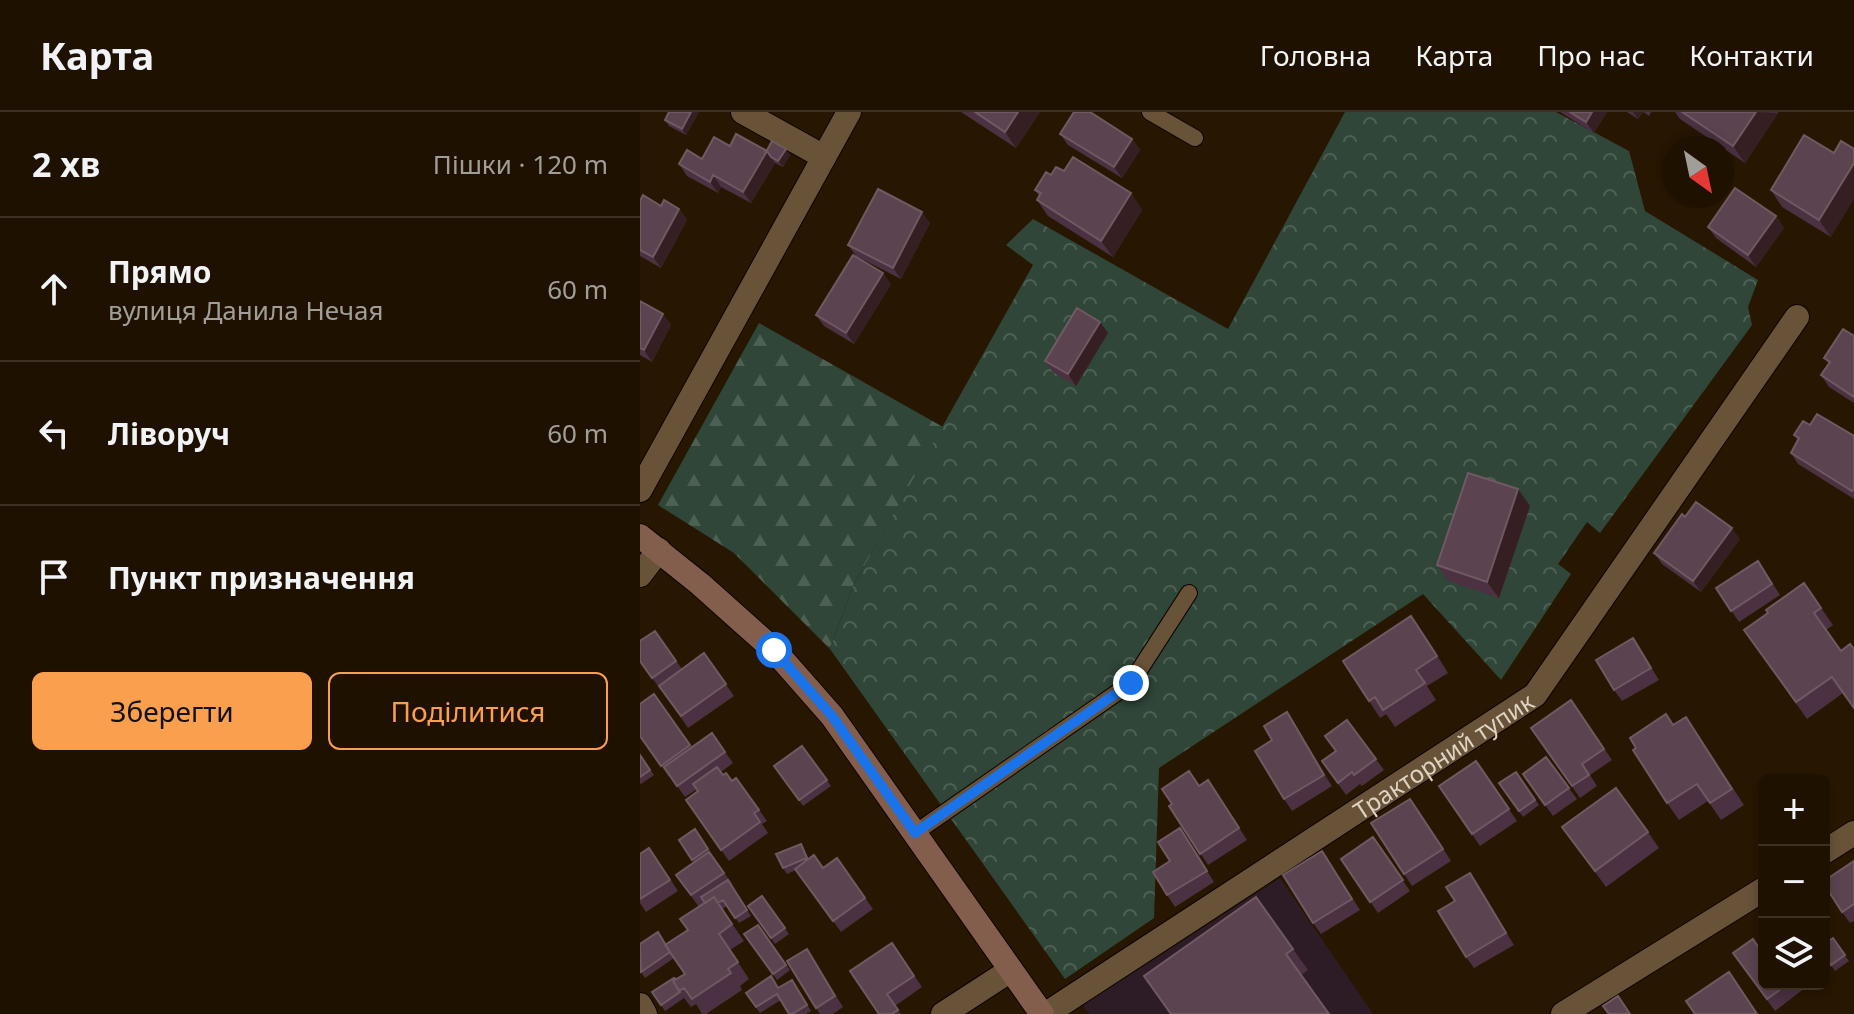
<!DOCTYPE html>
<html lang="uk">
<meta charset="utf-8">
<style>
body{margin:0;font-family:"Noto Sans",sans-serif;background:#2b1f0f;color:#f1f3f6}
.controls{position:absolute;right:24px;bottom:24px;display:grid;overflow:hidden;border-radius:12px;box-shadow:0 4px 12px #0003}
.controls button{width:72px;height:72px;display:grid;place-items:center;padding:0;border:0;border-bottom:2px solid #3c3122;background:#1e1100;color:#f1f3f6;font:40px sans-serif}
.compass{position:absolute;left:1022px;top:24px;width:72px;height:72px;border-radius:50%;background:#1e1100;box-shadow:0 4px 12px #0003;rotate:147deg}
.stop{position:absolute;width:24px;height:24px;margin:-18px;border:6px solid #1a73e8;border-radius:50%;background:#fff}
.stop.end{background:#1a73e8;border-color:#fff;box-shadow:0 2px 8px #0008}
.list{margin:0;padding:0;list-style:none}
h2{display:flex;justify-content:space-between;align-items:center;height:104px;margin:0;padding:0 32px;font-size:34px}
h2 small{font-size:26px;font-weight:400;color:#a19d99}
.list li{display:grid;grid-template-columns:52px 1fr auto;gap:24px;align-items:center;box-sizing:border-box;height:144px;padding:0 32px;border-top:2px solid #3c3122}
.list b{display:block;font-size:30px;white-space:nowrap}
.list p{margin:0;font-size:26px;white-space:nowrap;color:#a19d99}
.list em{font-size:26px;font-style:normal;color:#a19d99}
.actions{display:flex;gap:16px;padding:24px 32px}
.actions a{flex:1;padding:18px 0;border:2px solid #fa9f4e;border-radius:12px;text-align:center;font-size:28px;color:#fa9f4e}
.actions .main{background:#fa9f4e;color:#111}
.icon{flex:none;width:44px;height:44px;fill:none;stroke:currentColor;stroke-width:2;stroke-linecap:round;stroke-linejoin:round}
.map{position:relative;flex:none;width:1214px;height:902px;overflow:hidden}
header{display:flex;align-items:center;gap:48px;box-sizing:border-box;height:112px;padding:0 40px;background:#1e1100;border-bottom:2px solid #3c3122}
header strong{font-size:38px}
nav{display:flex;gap:44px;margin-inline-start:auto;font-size:28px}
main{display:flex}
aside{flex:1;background:#1e1100}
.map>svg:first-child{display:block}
.commercial{fill:#2d1c25}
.forest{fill:url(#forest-firs)}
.park{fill:url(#park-crowns)}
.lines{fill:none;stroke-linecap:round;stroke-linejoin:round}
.service-casing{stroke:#100300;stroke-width:18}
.minor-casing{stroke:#100300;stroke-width:26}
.secondary-casing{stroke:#100300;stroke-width:26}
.service{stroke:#685338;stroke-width:16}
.minor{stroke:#685338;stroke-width:24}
.secondary{stroke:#845e4c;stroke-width:24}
.wall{fill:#4b3142}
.shaded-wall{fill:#361f22}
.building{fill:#5b4350;stroke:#705962;stroke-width:2}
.route{stroke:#1a73e8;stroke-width:10}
.labels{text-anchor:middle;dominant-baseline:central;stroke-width:6;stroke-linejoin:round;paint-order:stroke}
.street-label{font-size:24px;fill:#dfd3c4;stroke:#281700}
</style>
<header>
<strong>Карта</strong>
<nav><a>Головна</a><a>Карта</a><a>Про нас</a><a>Контакти</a></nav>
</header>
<main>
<aside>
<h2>2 хв<small>Пішки · 120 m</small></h2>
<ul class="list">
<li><svg class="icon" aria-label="ahead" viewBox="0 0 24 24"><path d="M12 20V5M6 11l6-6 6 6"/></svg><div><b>Прямо</b><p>вулиця Данила Нечая</p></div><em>60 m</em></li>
<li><svg class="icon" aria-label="left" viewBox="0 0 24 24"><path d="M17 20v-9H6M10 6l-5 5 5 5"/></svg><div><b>Ліворуч</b></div><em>60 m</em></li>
<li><svg class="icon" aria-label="arrive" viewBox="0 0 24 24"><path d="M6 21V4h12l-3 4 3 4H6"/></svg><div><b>Пункт призначення</b></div></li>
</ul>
<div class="actions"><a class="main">Зберегти</a><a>Поділитися</a></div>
</aside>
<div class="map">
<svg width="1214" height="902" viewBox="0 0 1214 902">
<defs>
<pattern id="forest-firs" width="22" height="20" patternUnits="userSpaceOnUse" patternTransform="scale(2)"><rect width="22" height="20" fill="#2f4639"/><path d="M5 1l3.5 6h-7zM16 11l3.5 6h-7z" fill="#4d6054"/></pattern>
<pattern id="park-crowns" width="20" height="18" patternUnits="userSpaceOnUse" patternTransform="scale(2)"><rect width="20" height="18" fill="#2f4639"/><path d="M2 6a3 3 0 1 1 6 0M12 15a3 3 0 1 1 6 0" fill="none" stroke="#4d6054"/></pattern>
</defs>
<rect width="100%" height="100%" fill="#281700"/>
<path class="commercial" d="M640,766L733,902H449L443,893Z"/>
<path class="forest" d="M119,211L303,315L212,476L190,537L94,441L18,393Z"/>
<path class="park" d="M705,0H916L989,39L1005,99L1118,168L1108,195L1112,213L960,421L947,410L918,452L931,462L861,568L783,482L519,656L514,806L425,867L190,537L212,476L393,153L366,133L393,107L588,217Z"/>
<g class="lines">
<g class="service-casing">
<path id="service" d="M510,0L555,26
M275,721L491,571L549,481"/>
</g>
<g class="minor-casing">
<g id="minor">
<path d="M103,0L184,45"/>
<path d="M0,378L209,0"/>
<path d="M0,463L19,438"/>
<path d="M1184,740L1214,721"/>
<path d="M0,893L5,902"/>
<path d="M303,902L371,858"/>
<path id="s1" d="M406,902L895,583L1157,205"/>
<path d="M923,902L1124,777"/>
</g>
</g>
<g class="secondary-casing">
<path id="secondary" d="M0,424L60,472L134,538L192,604L402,902"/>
</g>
<use href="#service" class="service"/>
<use href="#minor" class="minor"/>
<use href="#secondary" class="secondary"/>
</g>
<path class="wall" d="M29,0H59L46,23L29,14L25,8Z
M321,0H400L376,36Z
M920,0H967L954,21Z
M987,0H1011L1009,4L1003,0L998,7Z
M1035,0H1138V1L1105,51L1040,7Z
M420,22L492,27L500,38L482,66L428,33Z
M90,34L150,43L143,55L135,51L111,91L81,75L78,81L47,64L39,52L62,47Z
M1194,41L1191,125L1142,95L1131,78Z
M424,59L491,81L502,98L473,145L408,104L397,88L399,84L395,78L411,63Z
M0,89L39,97L47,108L21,156L0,144Z
M1136,104L1144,116L1116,155L1076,126L1068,115Z
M290,111L261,167L216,144L208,133Z
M251,172L214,232L184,214L176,203Z
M0,189L23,202L31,213L12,250L0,243Z
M460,210L468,221L436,274L413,260L405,249Z
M1214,224V291L1189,275L1181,263L1189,252L1184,246Z
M1170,313L1214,324V387L1158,352L1151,341L1158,329L1154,323Z
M878,377L890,394L859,486L808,469L797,453Z
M1045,405L1100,427L1061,480L1022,452L1014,441Z
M1118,449L1140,483L1099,510L1076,476Z
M1164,471L1193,513L1186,518L1203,581L1167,607L1104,518L1128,501Z
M15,519L42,557L64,541L94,584L48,616L21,576L20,577L0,549Z
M783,521L808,561L787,574L796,588L755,615L746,602L740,606L729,589Z
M993,526L1019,568L982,589L974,578Z
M14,582L52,635L72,621L93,651L81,660L92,669L96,666L127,709L122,712L128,721L89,749L46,688L58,679L57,677L45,685L30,664L29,665L0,624Z
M931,588L972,648L950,663L957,674L940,686L891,616Z
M1046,605L1104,693L1081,708L1068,689L1039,708L1027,691L1033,613Z
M707,608L744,658L722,674L720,672L706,683L682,649L696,639Z
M655,612L692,674L652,699L644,687L632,628Z
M162,634L191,674L163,694L134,654Z
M0,643L14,663L1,672L0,671Z
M906,645L937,687L913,704L883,662Z
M836,649L877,709L840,734L799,674Z
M876,660L899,693L883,705L859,671Z
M568,668L607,728L568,753L529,694Z
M778,698L811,749L772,774L764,762Z
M922,715L1008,720L1019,736L966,775Z
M55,717L92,772L91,773L111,804L99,811L87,794L82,797L104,829L90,838L109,867L100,874L102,878L66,902H62L56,892L51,895L44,886L25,899L12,880L45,862L34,846L5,866L1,860L26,833L48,818L59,795L36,763L54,751L39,728Z
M733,725L770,779L738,801L701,747Z
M548,728L574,770L535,795L527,783L530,749Z
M161,732L169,747L183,756L197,746L233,797L201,820L156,758L147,762L143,756Z
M9,736L38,779L6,800L0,791V742Z
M682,739L720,798L681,822L673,811Z
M1214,749V809L1210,811L1202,800Z
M838,772L874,833L834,856L826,845L815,789Z
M122,784L149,822L135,832L108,794Z
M616,785L668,858L661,863L531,902Z
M118,813L150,858L137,868L104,822Z
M1193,826L1209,849L1195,859L1184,843Z
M252,831L282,875L255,894L261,902H239Z
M1119,836L1124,872H1170L1135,899L1093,841Z
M167,837L203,895L193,902H180L176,896Z
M156,874L171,899L166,902H149L141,888L120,901L106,881Z"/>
<path class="shaded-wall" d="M51,0H59L46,23L42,17Z
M378,0H400L376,36L365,20Z
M952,0H967L954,21L946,10Z
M993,0H1003L998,7Z
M1116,0L1138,1L1105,51L1093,34Z
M492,27L500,38L482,66L474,55Z
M146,37L150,43L143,55L138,49Z
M127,39L135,51L111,91L103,80Z
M1214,51V87L1191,125L1179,108Z
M73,63L81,75L78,81L70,70Z
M491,81L502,98L473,145L461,129Z
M39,97L47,108L21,156L13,145Z
M282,100L290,111L261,167L253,156Z
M1136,104L1144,116L1116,155L1108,143Z
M243,161L251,172L214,232L206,221Z
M23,202L31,213L12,250L4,238Z
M460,210L468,221L436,274L428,262Z
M878,377L890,394L859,486L847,470Z
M1092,416L1100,427L1061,480L1053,469Z
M647,600L655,612L692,674L684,663Z
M830,761L838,772L874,833L866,821Z"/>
<path class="building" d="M29,0H51L42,17L25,8Z
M335,0H378L365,20Z
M434,0H450L492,27L474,55L420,22Z
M930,0H952L946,10Z
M1042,0H1116L1093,34Z
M96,22L127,39L103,80L73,63L70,70L39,52L47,38L62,47L74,25L90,34Z
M1164,23L1194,41L1201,29L1214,37V51L1179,108L1131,78Z
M132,29L146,37L138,49L131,45L127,39L125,42Z
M433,45L491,81L461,129L397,88L401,81L395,78L406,60L411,63L416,55L424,59Z
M1095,76L1136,104L1108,143L1068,115Z
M238,77L282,100L253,156L208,133Z
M3,83L21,94L24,88L39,97L13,145L0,138V89Z
M213,143L243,161L206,221L176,203Z
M0,189L23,202L4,238L0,236Z
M437,196L460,210L428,262L405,249Z
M1203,217L1214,224V285L1181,263L1190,250L1184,246Z
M1177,302L1214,324V377L1212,379L1151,341L1159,326L1154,323L1163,309L1170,313Z
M828,361L878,377L847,470L797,453Z
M1056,390L1092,416L1053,469L1014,441L1042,402L1045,405Z
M1118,449L1132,472L1091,499L1076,476Z
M1164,471L1181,496L1174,501L1201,539L1210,532L1214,537V596L1192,565L1156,590L1104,518L1128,501L1126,498Z
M771,504L797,544L776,558L785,571L743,598L735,585L729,589L703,549Z
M15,519L36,549L12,566L0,549V529Z
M993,526L1011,556L974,578L956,548Z
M64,541L86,572L41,604L19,574Z
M14,582L50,633L21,654L0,624V592Z
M931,588L964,637L942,652L949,663L932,674L891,616Z
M647,600L684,663L644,687L615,639L632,628L624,614Z
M1026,602L1033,613L1046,605L1092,677L1070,691L1057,672L1027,691L993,638L996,636L990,626Z
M707,608L736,647L714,663L712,660L698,671L682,649L696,639L685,624Z
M72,621L85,640L37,674L24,655Z
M162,634L187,668L159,688L134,654Z
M0,643L10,658L0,665Z
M906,645L929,676L905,693L883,662Z
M836,649L869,697L832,722L799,674Z
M77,655L83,663L86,661L92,669L96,666L119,698L114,701L120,710L81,738L46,688L58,679L53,672Z
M549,659L559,674L568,668L599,716L560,742L529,694L532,692L522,677Z
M876,660L895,688L879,699L859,671Z
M976,676L1008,720L955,759L922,715Z
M770,687L803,737L764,762L731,711Z
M540,716L567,759L527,783L513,760L530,749L518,730Z
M55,717L68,737L52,748L39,728Z
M733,725L763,768L730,790L701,747Z
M161,732L167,746L143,756L136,742Z
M9,736L30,768L0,787V742Z
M682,739L712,787L673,811L643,763Z
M69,740L84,761L51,783L36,763Z
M174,743L183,756L197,746L225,786L193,809L155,757Z
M1214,749V792L1202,800L1184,772V769Z
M830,761L866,821L826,845L798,799L815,789L806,775Z
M88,768L107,798L95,806L83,788L78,791L74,785L65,791L61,785Z
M122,784L145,816L131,826L108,794Z
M74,785L92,812L79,822L98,850L88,857L91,861L52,887L44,876L39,879L33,869L45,862L25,833L48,818L40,807Z
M616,785L653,837L646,842L689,902H531L504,864Z
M118,813L146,853L133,862L104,822Z
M18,820L30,840L1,860L0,832Z
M1193,826L1205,843L1191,853L1184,843V832Z
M1113,827L1119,836L1124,833V872H1148L1127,887L1093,841Z
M252,831L274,864L247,882L258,898L252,902H239L210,859Z
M167,837L195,884L176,896L147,849Z
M1089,860L1117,902H1055L1046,889Z
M131,864L138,876L152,868L167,893L152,902H149L137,882L116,895L106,881Z
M34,866L36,867L33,869L40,880L21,893L12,880Z
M978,884L990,902H969L963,894Z"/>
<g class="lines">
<path class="route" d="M134,538L192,604L275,721L491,571"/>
</g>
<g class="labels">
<g class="street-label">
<text stroke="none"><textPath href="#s1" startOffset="474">Тракторний тупик</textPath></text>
</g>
</g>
</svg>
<div class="controls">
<button>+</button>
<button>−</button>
<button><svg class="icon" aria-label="layers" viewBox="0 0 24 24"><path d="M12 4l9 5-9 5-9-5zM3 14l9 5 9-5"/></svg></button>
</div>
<svg class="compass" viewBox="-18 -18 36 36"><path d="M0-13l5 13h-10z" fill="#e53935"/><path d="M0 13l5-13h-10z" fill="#a19d99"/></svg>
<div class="stop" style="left:134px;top:538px"></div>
<div class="stop end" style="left:491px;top:571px"></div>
</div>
</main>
